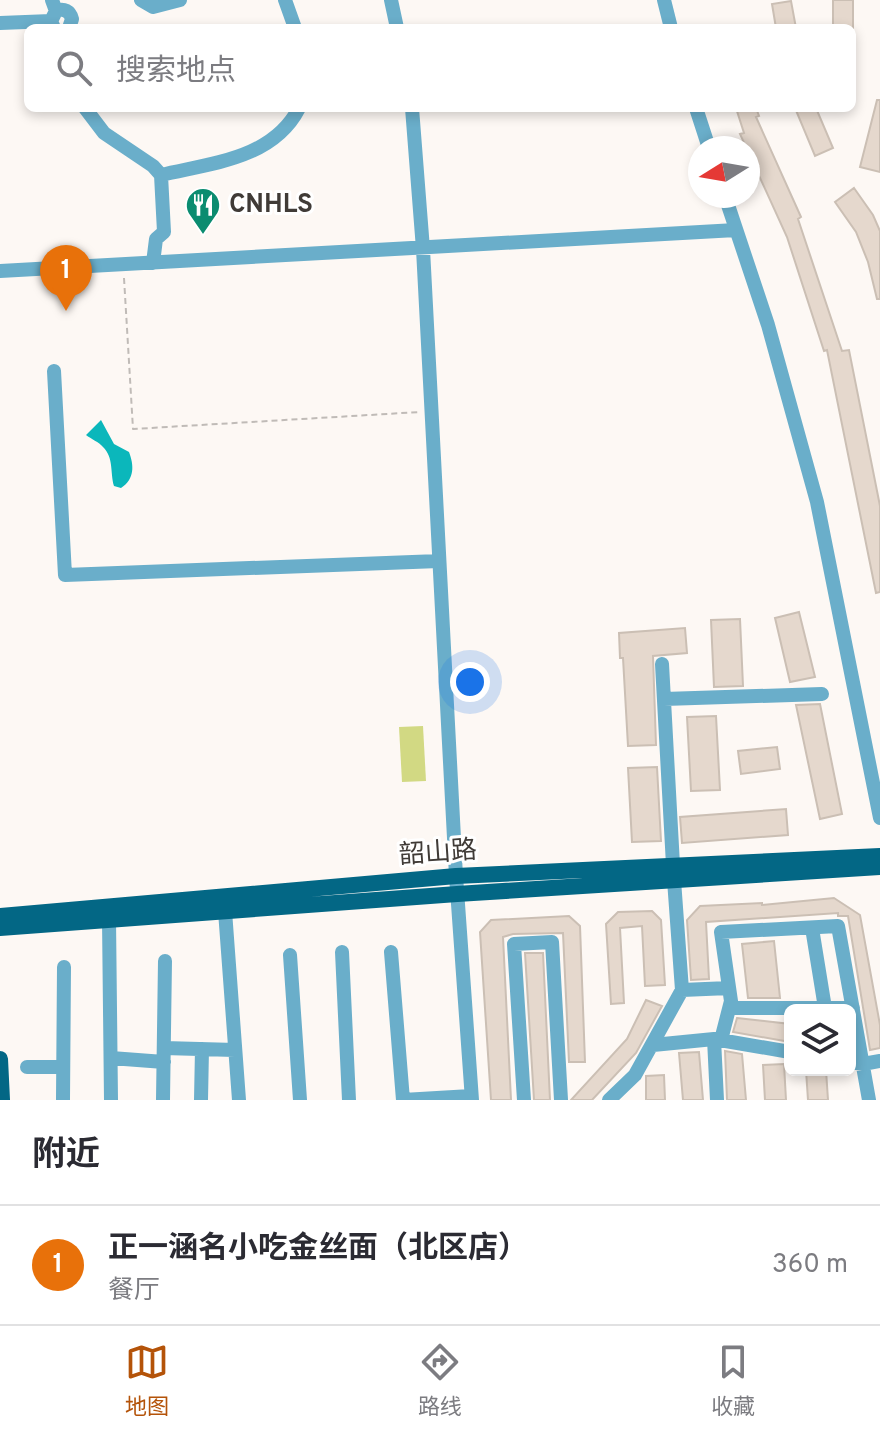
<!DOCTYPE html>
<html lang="zh">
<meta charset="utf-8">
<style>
body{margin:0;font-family:Overpass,"Noto Sans SC",sans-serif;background:#f7f7f7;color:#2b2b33}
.controls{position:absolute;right:24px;bottom:24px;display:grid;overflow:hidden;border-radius:12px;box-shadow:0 4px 12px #0003}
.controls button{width:72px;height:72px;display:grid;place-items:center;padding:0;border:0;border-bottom:2px solid #e1e1e2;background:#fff;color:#2b2b33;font:40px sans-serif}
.compass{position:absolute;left:688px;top:136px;width:72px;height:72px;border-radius:50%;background:#fff;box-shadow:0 4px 12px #0003;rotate:259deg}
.you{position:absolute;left:470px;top:682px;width:28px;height:28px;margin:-20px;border:6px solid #fff;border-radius:50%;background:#1a73e8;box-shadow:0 0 0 12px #1a73e833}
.badge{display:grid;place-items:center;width:52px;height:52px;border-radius:50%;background:#b45309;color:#fff;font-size:26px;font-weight:700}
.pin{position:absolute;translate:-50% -66px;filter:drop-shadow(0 2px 4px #0008)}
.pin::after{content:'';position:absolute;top:42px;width:28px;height:24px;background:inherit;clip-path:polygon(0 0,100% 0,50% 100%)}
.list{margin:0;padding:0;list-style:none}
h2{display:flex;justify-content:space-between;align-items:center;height:104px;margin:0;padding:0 32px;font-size:34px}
h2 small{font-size:26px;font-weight:400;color:#7c7c81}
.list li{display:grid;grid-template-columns:52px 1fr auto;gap:24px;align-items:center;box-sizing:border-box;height:120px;padding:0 32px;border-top:2px solid #e1e1e2}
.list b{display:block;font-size:30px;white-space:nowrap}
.list p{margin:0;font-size:26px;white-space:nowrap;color:#7c7c81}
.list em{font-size:26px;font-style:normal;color:#7c7c81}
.icon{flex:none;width:44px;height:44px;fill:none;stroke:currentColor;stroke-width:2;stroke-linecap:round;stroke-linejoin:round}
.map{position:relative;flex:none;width:880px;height:1100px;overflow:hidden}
.search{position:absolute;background:#fff;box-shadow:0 4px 12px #0003;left:24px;right:24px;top:24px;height:88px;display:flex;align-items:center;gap:20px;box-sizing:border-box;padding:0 28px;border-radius:12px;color:#7c7c81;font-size:30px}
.sheet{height:224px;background:#fff}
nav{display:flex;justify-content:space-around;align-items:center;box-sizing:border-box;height:112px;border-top:2px solid #e1e1e2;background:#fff;font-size:22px;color:#7c7c81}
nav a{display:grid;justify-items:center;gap:4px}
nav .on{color:#b45309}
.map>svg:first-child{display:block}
.green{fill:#d2d983}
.water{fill:#0bb7bb}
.building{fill:#e5d8cd;stroke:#cbbfb4;stroke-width:2}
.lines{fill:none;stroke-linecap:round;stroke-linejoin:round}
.path{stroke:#c0bbb7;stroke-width:2;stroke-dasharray:6 4;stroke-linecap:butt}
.minor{stroke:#6aaeca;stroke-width:14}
.major{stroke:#036785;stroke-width:16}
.labels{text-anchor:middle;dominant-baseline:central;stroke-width:6;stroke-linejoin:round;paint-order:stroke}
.poi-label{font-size:26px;font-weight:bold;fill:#403b37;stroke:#fff;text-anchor:start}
.street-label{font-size:26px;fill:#403b37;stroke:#fff}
</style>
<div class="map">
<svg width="880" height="1100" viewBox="0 0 880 1100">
<rect width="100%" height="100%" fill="#fdf8f4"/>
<path class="green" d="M423,726L426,781L402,782L399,727Z"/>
<path class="water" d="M101,420L114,444L129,452C134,465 135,479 121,488L114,486C110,472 114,458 103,447C99,442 91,439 86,435Z"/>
<path class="building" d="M833,0H853V28H833Z
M791,1L796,28H776L772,4Z
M877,100H880V172L860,167Z
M736,108H756L759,116L756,117L801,217L798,219L842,351L849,350L880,506V592L876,593L827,350L824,351L787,237L740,134L744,133Z
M795,108H816L833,148L815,156Z
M854,188L873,215L880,231V299H877L868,262L856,232L835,202Z
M799,612L815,677L790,682L775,618Z
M740,619L743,686L714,687L711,620Z
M685,628L687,653L653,656L656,745L628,746L623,658H620L619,633Z
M820,704L842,814L820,819L796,705Z
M716,716L720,790L691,791L687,717Z
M777,747L780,769L741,774L738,751Z
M657,767L661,841L632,842L628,768Z
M786,809L788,835L682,843L680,817Z
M834,898L860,915L880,1025V1048L870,1050L848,916H838V913L706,922L709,979L691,980L687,920L700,906L762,903V905Z
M652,911L661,920L665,985L645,986L642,926L620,928L624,1003L611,1004L606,924L618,912Z
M569,916L580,926L585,1062H569L563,933L513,934L503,937L511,1100H491L480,932L491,920Z
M774,941L780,998H748L742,944Z
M525,953H543L550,1100H534Z
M646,1000L662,1006L636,1053L592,1100H571L627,1039Z
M737,1018L790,1024V1042L733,1032Z
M725,1051L742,1054L746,1100H727Z
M699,1052L703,1100H683L679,1053Z
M784,1064L786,1100H765L763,1065Z
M806,1070H826L828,1100H808Z
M664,1075L665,1100H646V1076Z"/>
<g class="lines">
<path class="path" d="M124,278L133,429L420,412"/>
<path class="minor" d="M52,0L56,11L51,21L54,28
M141,0L153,7L180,0
M285,0L295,28
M391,0L397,28
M664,0L671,28
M56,11C64,8 70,11 72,19L69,28
M0,23L51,21
M85,108L104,133L153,166L161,175C211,163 273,159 299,108
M412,108L423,249L456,876L472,1100
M696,108L709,148
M725,196L768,325L817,502L880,818
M153,263L156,239L164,232L161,175
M0,271L736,230
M54,371L65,575L439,561
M662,664L673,865
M664,699L822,694
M225,911L239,1100
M109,919L111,1100
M812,928L825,1008
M342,952L349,1100
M391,952L403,1100
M290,955L300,1100
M682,990L729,988
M853,1008H732L721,932L838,926L869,1100
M714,1039L717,1100
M721,1040L731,1001
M653,1045L714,1039L790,1052
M164,1048L235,1050
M111,1058L164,1062
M850,1062L863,1064L880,1061
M27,1067H63
M63,1100L64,967
M163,1100L165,961
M201,1100L202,1049
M403,1100L471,1096
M524,1100L514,944L552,942L561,1100
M609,1100L635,1075L682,990L674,880"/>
<path class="major" d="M0,916L456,876L880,856
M0,928L457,894L880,867
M0,1059L2,1100"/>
</g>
<defs>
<g id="restaurant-pin" transform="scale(1.8)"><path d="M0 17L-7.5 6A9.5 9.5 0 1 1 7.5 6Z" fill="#0b8c70" stroke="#fff"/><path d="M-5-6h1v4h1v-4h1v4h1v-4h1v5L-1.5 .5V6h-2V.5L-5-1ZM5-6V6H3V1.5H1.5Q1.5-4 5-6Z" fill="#fff"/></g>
</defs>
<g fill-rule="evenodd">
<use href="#restaurant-pin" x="203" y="205"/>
</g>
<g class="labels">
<g class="poi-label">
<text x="229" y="205">CNHLS</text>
</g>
<g class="street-label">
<text transform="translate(438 854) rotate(-4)">韶山路</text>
</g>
</g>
</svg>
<div class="controls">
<button><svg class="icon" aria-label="layers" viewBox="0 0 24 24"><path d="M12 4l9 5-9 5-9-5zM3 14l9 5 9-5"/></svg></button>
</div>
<svg class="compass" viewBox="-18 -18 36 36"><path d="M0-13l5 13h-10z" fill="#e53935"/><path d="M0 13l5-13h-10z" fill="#7c7c81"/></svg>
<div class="you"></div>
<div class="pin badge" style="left:66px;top:311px;background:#e8710a">1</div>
<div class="search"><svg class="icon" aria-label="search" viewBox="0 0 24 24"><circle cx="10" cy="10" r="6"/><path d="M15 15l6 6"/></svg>搜索地点</div>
</div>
<section class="sheet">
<h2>附近<small></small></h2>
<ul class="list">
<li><span class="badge" style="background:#e8710a">1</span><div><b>正一涵名小吃金丝面（北区店）</b><p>餐厅</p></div><em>360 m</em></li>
</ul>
</section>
<nav>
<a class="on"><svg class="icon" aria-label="map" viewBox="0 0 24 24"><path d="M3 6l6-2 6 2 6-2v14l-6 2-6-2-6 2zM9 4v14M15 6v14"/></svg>地图</a>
<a><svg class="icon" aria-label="directions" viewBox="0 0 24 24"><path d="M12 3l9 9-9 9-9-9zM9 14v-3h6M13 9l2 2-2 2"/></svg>路线</a>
<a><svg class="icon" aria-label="saved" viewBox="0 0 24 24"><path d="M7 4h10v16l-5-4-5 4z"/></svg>收藏</a>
</nav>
